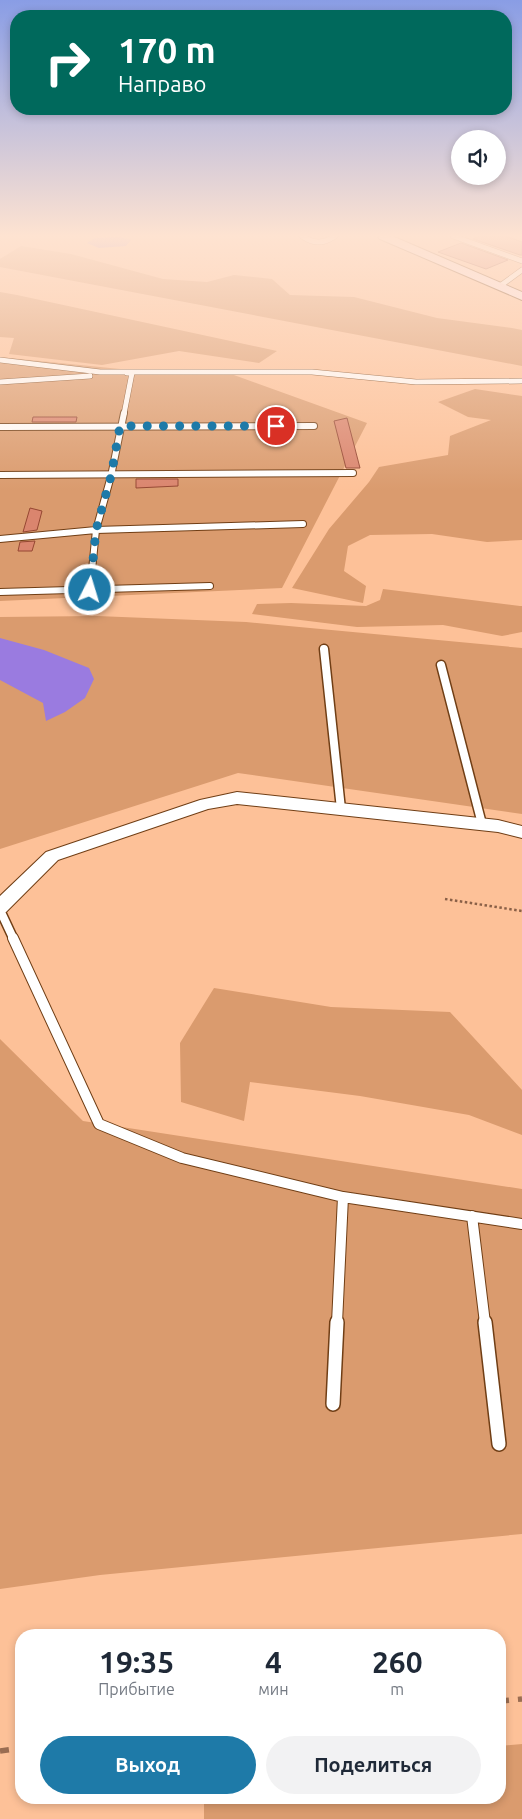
<!DOCTYPE html>
<html lang="ru">
<head>
<meta charset="utf-8">
<style>
	:root { --surface:#fff; --page:#f2f2f3; --text:#1f2937; --muted:#747a83; --accent:#1e7aa8 }
	body { margin:0; font-family:Ubuntu,sans-serif; background:var(--page); color:var(--text); height:100vh; display:flex; flex-direction:column; font-size:19px; white-space:nowrap }
	* { box-sizing:border-box; margin:0 }
	p { font-size:16px; color:var(--muted) }
	.icon { flex:none; width:28px; height:28px; fill:none; stroke:currentColor; stroke-width:2; stroke-linecap:round; stroke-linejoin:round }
	.map { position:relative; flex:1; overflow:hidden }
	.sheet { position:absolute; left:15px; top:1629px; width:491px; height:175px; display:flex; flex-direction:column; background:var(--surface); border-radius:20px; box-shadow:0 2px 8px #0003 }
	.sheet>* { flex:none }
	.hud { position:absolute; left:10px; top:10px; width:502px; height:105px; border-radius:20px; box-shadow:0 2px 8px #0003; background:#00695c; color:#fff; overflow:hidden }
	.controls { position:absolute; left:451px; top:130px; display:grid; gap:10px }
	.controls a { display:grid; place-items:center; width:55px; height:55px; border-radius:50%; background:var(--surface); box-shadow:0 2px 8px #0003; font-size:25px }
	.pin { position:absolute; display:grid; place-items:center; width:42px; height:42px; color:#fff; margin:-21px; border:2px solid #fff; border-radius:50%; box-shadow:0 1px 5px #0007 }
	.me { position:absolute; width:55px; margin:-28px; rotate:5deg; stroke-linejoin:round; filter:drop-shadow(0 0 4px #0008) }
	.turn { display:flex; align-items:center; gap:18px; height:105px; padding:0 25px; font-size:22px }
	.turn .icon { width:65px; height:65px; stroke-width:2.5 }
	.turn b { display:block; font-size:35px; line-height:42px }
	.eta { display:flex; justify-content:space-evenly; align-items:center; height:85px; text-align:center }
	.eta b { font-size:30px; font-weight:600; line-height:35px }
	.primary-button { display:flex; gap:10px; margin-top:auto; padding:10px 25px }
	.primary-button a { flex:1; height:58px; border-radius:30px; background:var(--accent); color:#fff; font-size:20px; font-weight:600; line-height:58px; text-align:center }
	.primary-button a+a { background:var(--page); color:var(--text) }
	.map>svg:first-child { display:block }
	.green { fill:#da9b6e }
	.water { fill:#9a7be0 }
	.building { fill:#da856e; stroke:#954732 }
	.lines { fill:none; stroke-linecap:round; stroke-linejoin:round }
	.lane-far4-casing { stroke:#703e15; stroke-width:6 }
	.lane-far3-casing { stroke:#703e15; stroke-width:8 }
	.lane-far2-casing { stroke:#703e15; stroke-width:11 }
	.lane-far1-casing { stroke:#703e15; stroke-width:12 }
	.lane-casing { stroke:#703e15; stroke-width:16 }
	.street-casing { stroke:#703e15; stroke-width:2 }
	.secondary-casing { stroke:#703e15; stroke-width:2 }
	.path { stroke:#8a6047; stroke-width:2.5; stroke-dasharray:2.5 2.5; stroke-linecap:butt }
	.lane-far4 { stroke:#fff; stroke-width:5 }
	.lane-far3 { stroke:#fff; stroke-width:6 }
	.lane-far2 { stroke:#fff; stroke-width:8 }
	.lane-far1 { stroke:#fff; stroke-width:10 }
	.lane { stroke:#fff; stroke-width:13 }
	.street { fill:#fff; fill-rule:evenodd }
	.secondary { fill:#fde6ee; fill-rule:evenodd }
	.rail { stroke:#9a6d52; stroke-width:5.5; stroke-dasharray:9 9; stroke-linecap:butt }
	.route { stroke:#1e7aa8; stroke-width:9; stroke-dasharray:0 16.2 }
</style>
</head>
<body>
<div class="map">
<svg width="522" height="1819" viewBox="0 0 522 1819">
	<rect width="100%" height="100%" fill="#fdc198"/>
	<path class="green" d="M21,246L71,254L163,279L207,282L234,275L272,279L290,295L354,297L437,318L512,328L522,330V366L0,267V259Z
		M0,292L17,295L277,351L259,363L179,351L102,365L9,354L14,338L0,337Z
		M0,357L130,370H220L367,423L282,588L0,601Z
		M475,389L522,396V540L487,542L432,534L370,535L348,546L344,571L366,586L363,603L292,588L329,529L369,482L379,467L448,455L450,436L491,420L468,417L438,402Z
		M383,589L520,606H522V632L502,636L443,625L357,627L252,614L257,604L291,603L366,606L380,600Z
		M97,616L246,622L522,648V814L238,773L0,849V617Z
		M214,988L331,1007L450,1012L522,1090V1135L469,1115L360,1096L250,1082L244,1121L181,1102L180,1043Z
		M0,1039L83,1121L522,1189V1534L100,1575L0,1589Z
		M522,1744V1819H204V1798H500V1746Z"/>
	<path class="water" d="M119,237L131,240L126,246L99,248L87,243L95,238Z
		M0,638L44,650L89,668L94,679L85,698L65,712L46,721L43,703L0,680Z"/>
	<path class="building" d="M479,236H506L522,242V255H520L473,239Z
		M461,243L508,260L486,269L438,252Z
		M33,417H77L76,422H32Z
		M347,418L360,468H346L334,421Z
		M136,479H178V486L136,488Z
		M30,508L42,511L37,530L23,532Z
		M35,541L32,551H18L20,542Z"/>
	<g class="lines">
		<g class="lane-far4-casing">
			<path id="lane-far4" d="M302,236C313,244 324,244 335,236
				M453,236L522,261
				M500,286L522,270
				M0,360L100,372H312L416,382L522,381
				M0,382L90,376
				M124,414L132,373H127"/>
		</g>
		<g class="lane-far3-casing">
			<path id="lane-far3" d="M0,427L314,426
				M0,475L353,473
				M0,539L96,530L303,524
				M90,590L96,530L111,476L124,413
				M0,592L210,586"/>
		</g>
		<g class="lane-far2-casing">
			<path id="lane-far2" d="M324,649L341,809
				M441,665L482,824
				M0,910L14,940"/>
		</g>
		<g class="lane-far1-casing">
			<path id="lane-far1" d="M13,938L99,1124L182,1158L343,1197L522,1224
				M472,1216L485,1323
				M337,1323L343,1197"/>
		</g>
		<g class="lane-casing">
			<path id="lane" d="M485,1322L499,1444
				M333,1404L337,1322"/>
		</g>
		<g class="street-casing">
			<path id="street" d="M378,236H389L385,238Z
				M237,792L498,820L522,826V838L498,832L237,804L208,809L58,860L6,912L0,914V896L46,852L200,800Z"/>
		</g>
		<g class="secondary-casing">
			<path id="secondary" d="M392,236L522,292V300L380,239L378,237Z"/>
		</g>
		<path class="path" d="M445,899L522,911"/>
		<use href="#lane-far4" class="lane-far4"/>
		<use href="#lane-far3" class="lane-far3"/>
		<use href="#lane-far2" class="lane-far2"/>
		<use href="#lane-far1" class="lane-far1"/>
		<use href="#lane" class="lane"/>
		<use href="#street" class="street"/>
		<use href="#secondary" class="secondary"/>
		<path class="rail" d="M500,1701L522,1699
			M0,1751L21,1748"/>
	</g>
	<linearGradient id="sky" x2="0" y2="1"><stop stop-color="#899de5"/><stop offset="0.48" stop-color="#fee3d1"/><stop offset="1" stop-color="#fee3d1" stop-opacity="0"/></linearGradient>
	<rect width="522" height="491" fill="url(#sky)"/>
	<g class="lines">
		<path class="route" d="M90,590L96,530L111,476L120,426H276"/>
	</g>
</svg>
<div class="controls">
<a><svg class="icon" aria-label="sound" viewBox="0 0 24 24"><path d="M4 9h4l5-4v14l-5-4H4zM17 9q2 3 0 6"/></svg></a>
</div>
<div class="pin" style="left:276px;top:426px;background:#d93025"><svg class="icon" aria-label="arrive" viewBox="0 0 24 24"><path d="M6 21V4h12l-3 4 3 4H6"/></svg></div>
<svg class="me" style="left:90px;top:590px" viewBox="-20 -20 40 40"><circle r="17" fill="#1e7aa8" stroke="#fff" stroke-width="3"/><path d="M0-11L8 9 0 5-8 9z" fill="#fff"/></svg>
<div class="hud">
<div class="turn"><svg class="icon" aria-label="right" viewBox="0 0 24 24"><path d="M7 20v-9h11M14 6l5 5-5 5"/></svg><div><b>170 m</b>Направо</div></div>
</div>
<section class="sheet">
<div class="eta">
<div><b>19:35</b><p>Прибытие</p></div>
<div><b>4</b><p>мин</p></div>
<div><b>260</b><p>m</p></div>
</div>
<div class="primary-button"><a>Выход</a><a>Поделиться</a></div>
</section>
</div>
</body>
</html>
